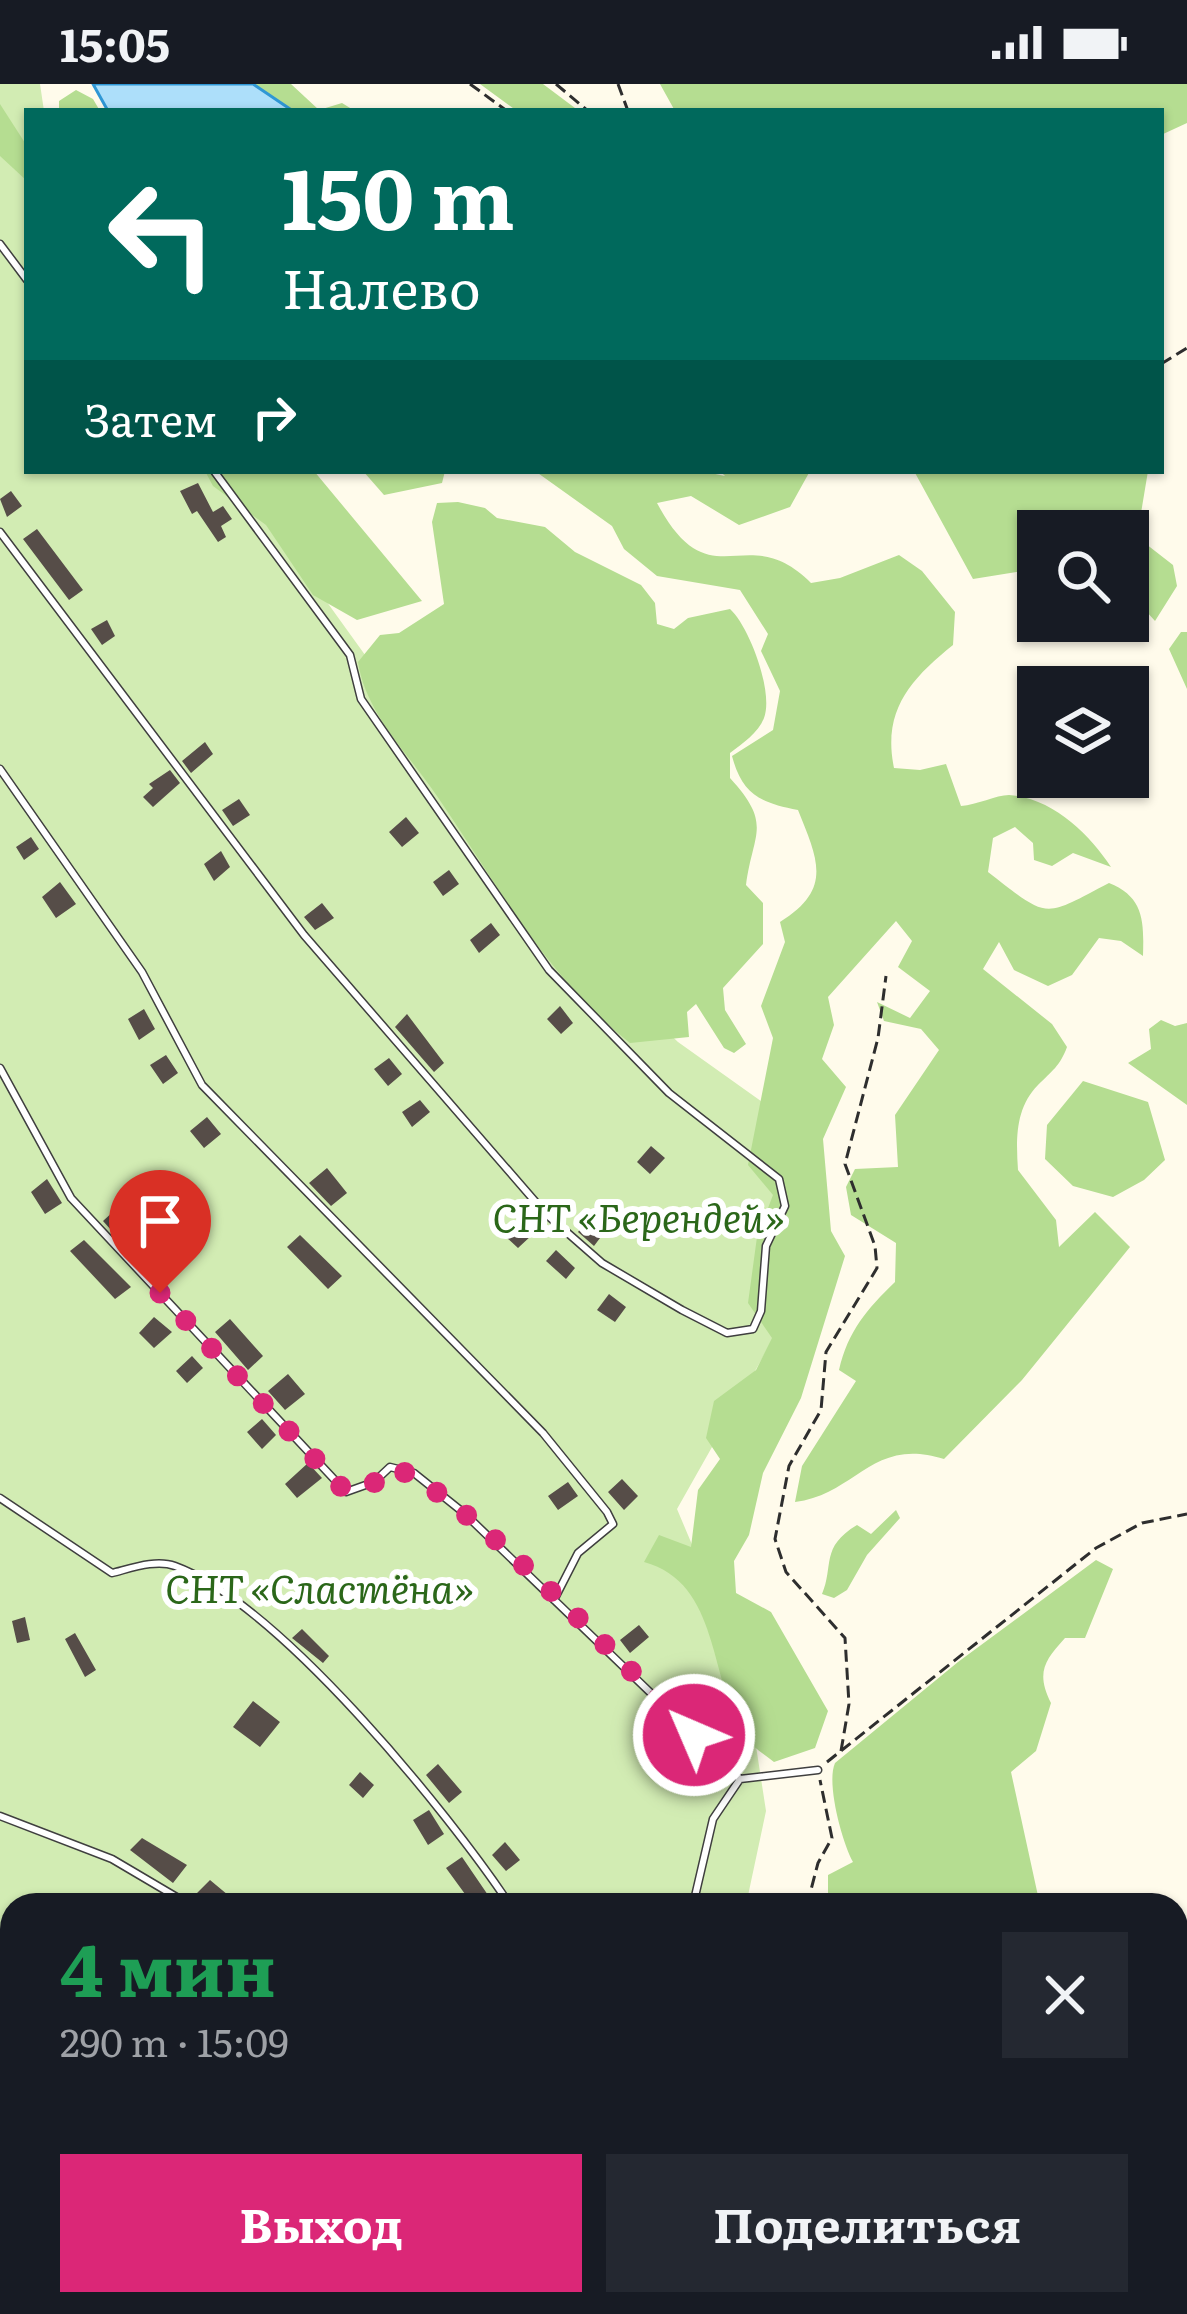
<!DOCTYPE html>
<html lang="ru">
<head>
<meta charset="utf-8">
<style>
	:root { --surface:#171b24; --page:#242831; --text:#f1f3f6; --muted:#9ea1a6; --accent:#db2777 }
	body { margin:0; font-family:Literata,serif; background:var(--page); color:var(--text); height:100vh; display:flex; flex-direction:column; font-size:45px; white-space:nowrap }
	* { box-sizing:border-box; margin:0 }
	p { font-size:39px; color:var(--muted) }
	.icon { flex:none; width:66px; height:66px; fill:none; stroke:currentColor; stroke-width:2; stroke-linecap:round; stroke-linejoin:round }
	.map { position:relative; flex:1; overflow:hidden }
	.panel { position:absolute; left:0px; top:1809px; width:1188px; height:423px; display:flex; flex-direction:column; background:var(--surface); border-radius:36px 36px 0 0; box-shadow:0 3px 9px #0004 }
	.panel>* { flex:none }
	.banner { position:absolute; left:24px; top:24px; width:1140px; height:366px; border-radius:0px; box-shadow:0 3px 9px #0004; background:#00695c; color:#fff; overflow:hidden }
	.fabs { position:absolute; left:1017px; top:426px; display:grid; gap:24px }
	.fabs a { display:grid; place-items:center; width:132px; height:132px; border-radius:0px; background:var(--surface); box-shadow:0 3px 9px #0004; font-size:60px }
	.pin { position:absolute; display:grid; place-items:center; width:102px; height:102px; color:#fff; margin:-123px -51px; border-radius:50% 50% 50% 0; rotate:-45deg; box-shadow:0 0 12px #0007 }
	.pin .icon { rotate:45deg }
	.me { position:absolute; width:132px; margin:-66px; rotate:315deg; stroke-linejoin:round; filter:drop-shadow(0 0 9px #0008) }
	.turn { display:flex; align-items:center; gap:42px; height:252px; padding:0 60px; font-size:54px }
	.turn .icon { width:156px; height:156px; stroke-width:2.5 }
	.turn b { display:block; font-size:84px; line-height:102px }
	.then { display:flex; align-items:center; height:114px; padding:0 60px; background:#0003; gap:24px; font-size:45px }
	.round { display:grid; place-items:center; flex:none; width:126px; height:126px; border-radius:0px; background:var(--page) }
	.summary { display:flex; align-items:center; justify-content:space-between; height:204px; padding:0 60px }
	h1 { font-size:72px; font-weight:700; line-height:90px; color:#1e9e55 }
	.cta { display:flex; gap:24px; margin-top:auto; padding:24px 60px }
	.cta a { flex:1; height:138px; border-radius:0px; background:var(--accent); color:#fff; font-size:48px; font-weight:700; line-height:138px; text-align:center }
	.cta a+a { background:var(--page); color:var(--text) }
	.status { display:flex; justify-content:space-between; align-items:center; height:84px; padding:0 60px; background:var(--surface); direction:ltr }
	.status svg { height:33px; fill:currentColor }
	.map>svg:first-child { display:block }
	.green { fill:#d2ecb3 }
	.forest { fill:#b5dd91 }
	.water { fill:#addffa; stroke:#2f97d5; stroke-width:3 }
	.building { fill:#564d48 }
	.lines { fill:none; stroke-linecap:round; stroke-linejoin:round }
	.service-casing { stroke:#3f3f3f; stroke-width:9 }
	.path { stroke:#2e2e2e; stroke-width:3; stroke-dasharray:12 6; stroke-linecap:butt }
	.service { stroke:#fff; stroke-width:6 }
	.route { stroke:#db2777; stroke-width:21; stroke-dasharray:0 37.8 }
	.labels { text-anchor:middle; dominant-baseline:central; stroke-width:12; stroke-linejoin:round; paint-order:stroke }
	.park-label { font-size:39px; font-style:italic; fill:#2b6719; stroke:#fff }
</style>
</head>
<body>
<div class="status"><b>15:05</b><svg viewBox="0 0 49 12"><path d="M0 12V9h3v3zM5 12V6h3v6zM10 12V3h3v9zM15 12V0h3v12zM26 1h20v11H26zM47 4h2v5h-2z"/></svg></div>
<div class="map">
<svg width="1187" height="2230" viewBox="0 0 1187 2230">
	<rect width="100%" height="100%" fill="#fffbeb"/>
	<path class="green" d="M0,0H40L44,27H27V387H227L242,400L414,639L513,799L678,958L793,1040L790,1225L677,1425L744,1584L766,1727L746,1821H12V2220H747L751,2230H0Z"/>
	<path class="forest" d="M250,0H291L319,26L342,19L355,27H284Z
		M480,0H543L579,27H517Z
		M660,0H1187V39L1161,51V27H675Z
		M76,6L93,15L100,27H59V17Z
		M0,20L27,62V97L0,72Z
		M205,387H314L422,517L357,536L313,511L266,441L213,402Z
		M363,387H445L442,399L384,411Z
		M535,387H701L725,392L720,387H810L790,423L739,441L691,412L657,419C711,520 745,433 811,499L840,494L899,471L922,487L955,528L953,561C911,595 882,626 894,684L920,686L946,680L961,722C977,721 996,711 1009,711C1053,714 1089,750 1111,783L1073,769L1052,782L1034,776L1033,759L1015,743L993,754L988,788C1050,836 1042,834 1109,799C1144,813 1144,837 1143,872L1121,857L1099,854L1072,891L1048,902L1014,886L999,858L983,885L1052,940L1067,963C1060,982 1052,987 1038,1001C1015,1024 1016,1056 1018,1086L1056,1136L1059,1163L1095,1128L1130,1163L1022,1296L944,1375C872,1352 857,1410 795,1418L802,1382L856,1297L839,1286C848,1247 867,1225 895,1198L896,1159L851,1131L846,1103L855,1085L898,1083L895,1031L939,966L921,945L884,937L877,918L910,934L930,907L898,883L912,857L896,837L828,913L834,941L822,975L846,1003L823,1055L831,1147L845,1172L801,1314L763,1389L749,1451L734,1477L736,1509L771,1528L828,1627L815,1664L774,1678C764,1670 752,1663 745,1653C708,1595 721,1499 644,1478L659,1451L691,1463L698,1406L720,1375L706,1354L714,1317L756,1286L772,1254L748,1219L757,1153L773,1111L748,1081L773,954L761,922L785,858L780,838C833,805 818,776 798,726C760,719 742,710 732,672L773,646L780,607L761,567L768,550L740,506L657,492L624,465L612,442Z
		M914,387H1148L1137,453L1173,481L1177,502L1155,537L1128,507V447H1038V519L1023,487L973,495Z
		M458,418L485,424L497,434L545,443L575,468L641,501L655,519L657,540L674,545L688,534L730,525C749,542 774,608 764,634C758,649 743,659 730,669V694C773,741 753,748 746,801L763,819V860L723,904L725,926L746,960L734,969L724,964L696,920L687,928L689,953L630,959C546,893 496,798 437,712C408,669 366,630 358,578L380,551L399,549L444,520L432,438L437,419Z
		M1181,548H1187V605L1169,565Z
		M1161,936L1175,942L1187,939V1021L1128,979L1151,965L1149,945Z
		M1083,997L1148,1018L1165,1076L1144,1096L1113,1113L1073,1102L1045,1075L1047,1041Z
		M896,1426L900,1434L867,1471L847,1506L834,1514L822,1510C834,1482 820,1463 857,1441L871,1450Z
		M1096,1476L1113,1485L1085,1554H1065C1044,1577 1036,1589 1051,1619L1036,1667L1011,1688L1040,1821H828V1791L853,1778C842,1758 826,1699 835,1679L958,1578Z
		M845,2220H1148L1146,2230H840Z"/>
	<path class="water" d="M93,0H253L293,27H108Z"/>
	<path class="building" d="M198,399L213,428L223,422L232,435L221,442L226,453L218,458L197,427L192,430L180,407Z
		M11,407L22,422L7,433L0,415Z
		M37,445L83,506L69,516L23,455Z
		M107,536L115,552L102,561L91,545Z
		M205,658L213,670L191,689L182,677Z
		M170,686L180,699L153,723L143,713L153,704L149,700Z
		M239,715L250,731L233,742L222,726Z
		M406,733L419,749L402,763L389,748Z
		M31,753L39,765L24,776L16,763Z
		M221,767L230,783L214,797L204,780Z
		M449,786L459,800L443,812L433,798Z
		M60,798L76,820L56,834L42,813Z
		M322,819L334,834L315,846L304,833Z
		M491,839L500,851L479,869L470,856Z
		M560,922L573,939L561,950L547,935Z
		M144,925L155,945L139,956L128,935Z
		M407,930L444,979L434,988L395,943Z
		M166,971L178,989L163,1000L150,981Z
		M389,974L402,990L388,1002L374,985Z
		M420,1016L430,1028L412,1043L402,1028Z
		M207,1033L221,1050L204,1064L190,1047Z
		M651,1062L665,1074L650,1090L637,1078Z
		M327,1084L347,1109L331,1122L309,1099Z
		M47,1095L62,1119L45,1130L31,1108Z
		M115,1126L133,1146L121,1157L103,1137Z
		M587,1136L603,1150L594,1162L578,1148Z
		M520,1139L532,1151L518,1164L506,1153Z
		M145,1151L159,1168L145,1179L132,1162Z
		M300,1151L342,1192L328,1205L287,1163Z
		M84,1156L131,1203L115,1215L70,1167Z
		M556,1166L575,1184L566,1195L546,1177Z
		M609,1210L626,1223L615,1238L597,1226Z
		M154,1233L172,1248L154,1264L139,1249Z
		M230,1235L263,1272L248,1286L215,1248Z
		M192,1272L203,1284L187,1299L176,1287Z
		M288,1290L305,1310L285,1326L268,1307Z
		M262,1335L276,1351L262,1365L247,1348Z
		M308,1379L322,1394L297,1414L285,1400Z
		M622,1395L638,1412L624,1426L608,1408Z
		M568,1398L578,1412L558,1426L548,1412Z
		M25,1533L30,1556L17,1559L12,1537Z
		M639,1541L649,1553L630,1569L620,1556Z
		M302,1545L329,1572L323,1579L292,1554Z
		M75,1549L96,1586L85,1593L65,1555Z
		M253,1617L280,1638L260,1663L233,1643Z
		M438,1680L462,1708L449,1719L426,1691Z
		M360,1688L374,1701L363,1714L349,1701Z
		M429,1726L444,1750L428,1761L413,1736Z
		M142,1754L187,1781L173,1799L130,1766Z
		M505,1758L520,1776L506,1787L492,1771Z
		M462,1773L490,1814L479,1821H473L446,1784Z
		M210,1796L240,1821H207L195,1811Z"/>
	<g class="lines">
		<g class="service-casing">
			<path id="service" d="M0,160L27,196
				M0,448L304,851L546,1130L602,1179L682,1226L727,1249L753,1245L761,1227L766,1162L785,1122L779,1095L669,1009L549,886L361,615L350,571L214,387
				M0,685L142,888L202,1001L543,1349L607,1428L613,1440L578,1469L554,1516
				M0,984L71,1114L346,1408L374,1398L390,1383L414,1389L464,1429L740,1695L818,1686
				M0,1414L112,1489C132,1484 156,1475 175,1482C279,1520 448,1728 510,1821
				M0,1732L112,1775L190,1821
				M693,1821L713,1735L740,1695
				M0,1899L12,1905
				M0,2158L12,2166
				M94,2220L102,2230
				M381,2220L388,2230
				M584,2230L592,2220"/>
		</g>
		<path class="path" d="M470,0L507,27
			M556,0L588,27
			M618,0L628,27
			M1161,280L1187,264
			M841,1667L849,1620L845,1554L786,1488L775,1455L789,1382L821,1326L826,1268L877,1184L875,1162L845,1080L878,954L886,892
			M827,1678L1096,1464L1142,1439L1187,1430
			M807,1821L818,1779L832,1754L820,1696
			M858,2220L861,2230"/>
		<use href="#service" class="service"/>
	</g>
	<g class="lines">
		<path class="route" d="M160,1209L346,1408L374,1399L390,1383C456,1399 636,1594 694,1651"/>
	</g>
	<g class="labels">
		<g class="park-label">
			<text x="638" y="1131">СНТ «Берендей»</text>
			<text x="319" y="1502">СНТ «Сластёна»</text>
		</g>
	</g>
</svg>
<div class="fabs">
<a><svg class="icon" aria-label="search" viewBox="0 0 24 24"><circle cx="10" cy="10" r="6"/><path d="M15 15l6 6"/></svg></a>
<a><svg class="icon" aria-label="layers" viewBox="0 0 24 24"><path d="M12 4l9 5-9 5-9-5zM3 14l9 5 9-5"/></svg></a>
</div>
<div class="pin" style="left:160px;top:1209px;background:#d93025"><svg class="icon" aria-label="arrive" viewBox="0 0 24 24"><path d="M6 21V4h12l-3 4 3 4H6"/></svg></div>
<svg class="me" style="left:694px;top:1651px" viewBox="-20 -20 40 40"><circle r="17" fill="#db2777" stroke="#fff" stroke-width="3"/><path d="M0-11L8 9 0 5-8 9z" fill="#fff"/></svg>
<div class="banner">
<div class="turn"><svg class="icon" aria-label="left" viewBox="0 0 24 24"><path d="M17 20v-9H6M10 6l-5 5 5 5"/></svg><div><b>150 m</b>Налево</div></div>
<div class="then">Затем<svg class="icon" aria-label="right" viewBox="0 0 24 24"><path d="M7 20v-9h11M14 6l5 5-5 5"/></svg></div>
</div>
<section class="panel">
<div class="summary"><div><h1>4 мин</h1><p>290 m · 15:09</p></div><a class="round"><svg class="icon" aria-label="close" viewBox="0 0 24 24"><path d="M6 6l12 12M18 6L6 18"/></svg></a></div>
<div class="cta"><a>Выход</a><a>Поделиться</a></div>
</section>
</div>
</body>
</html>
